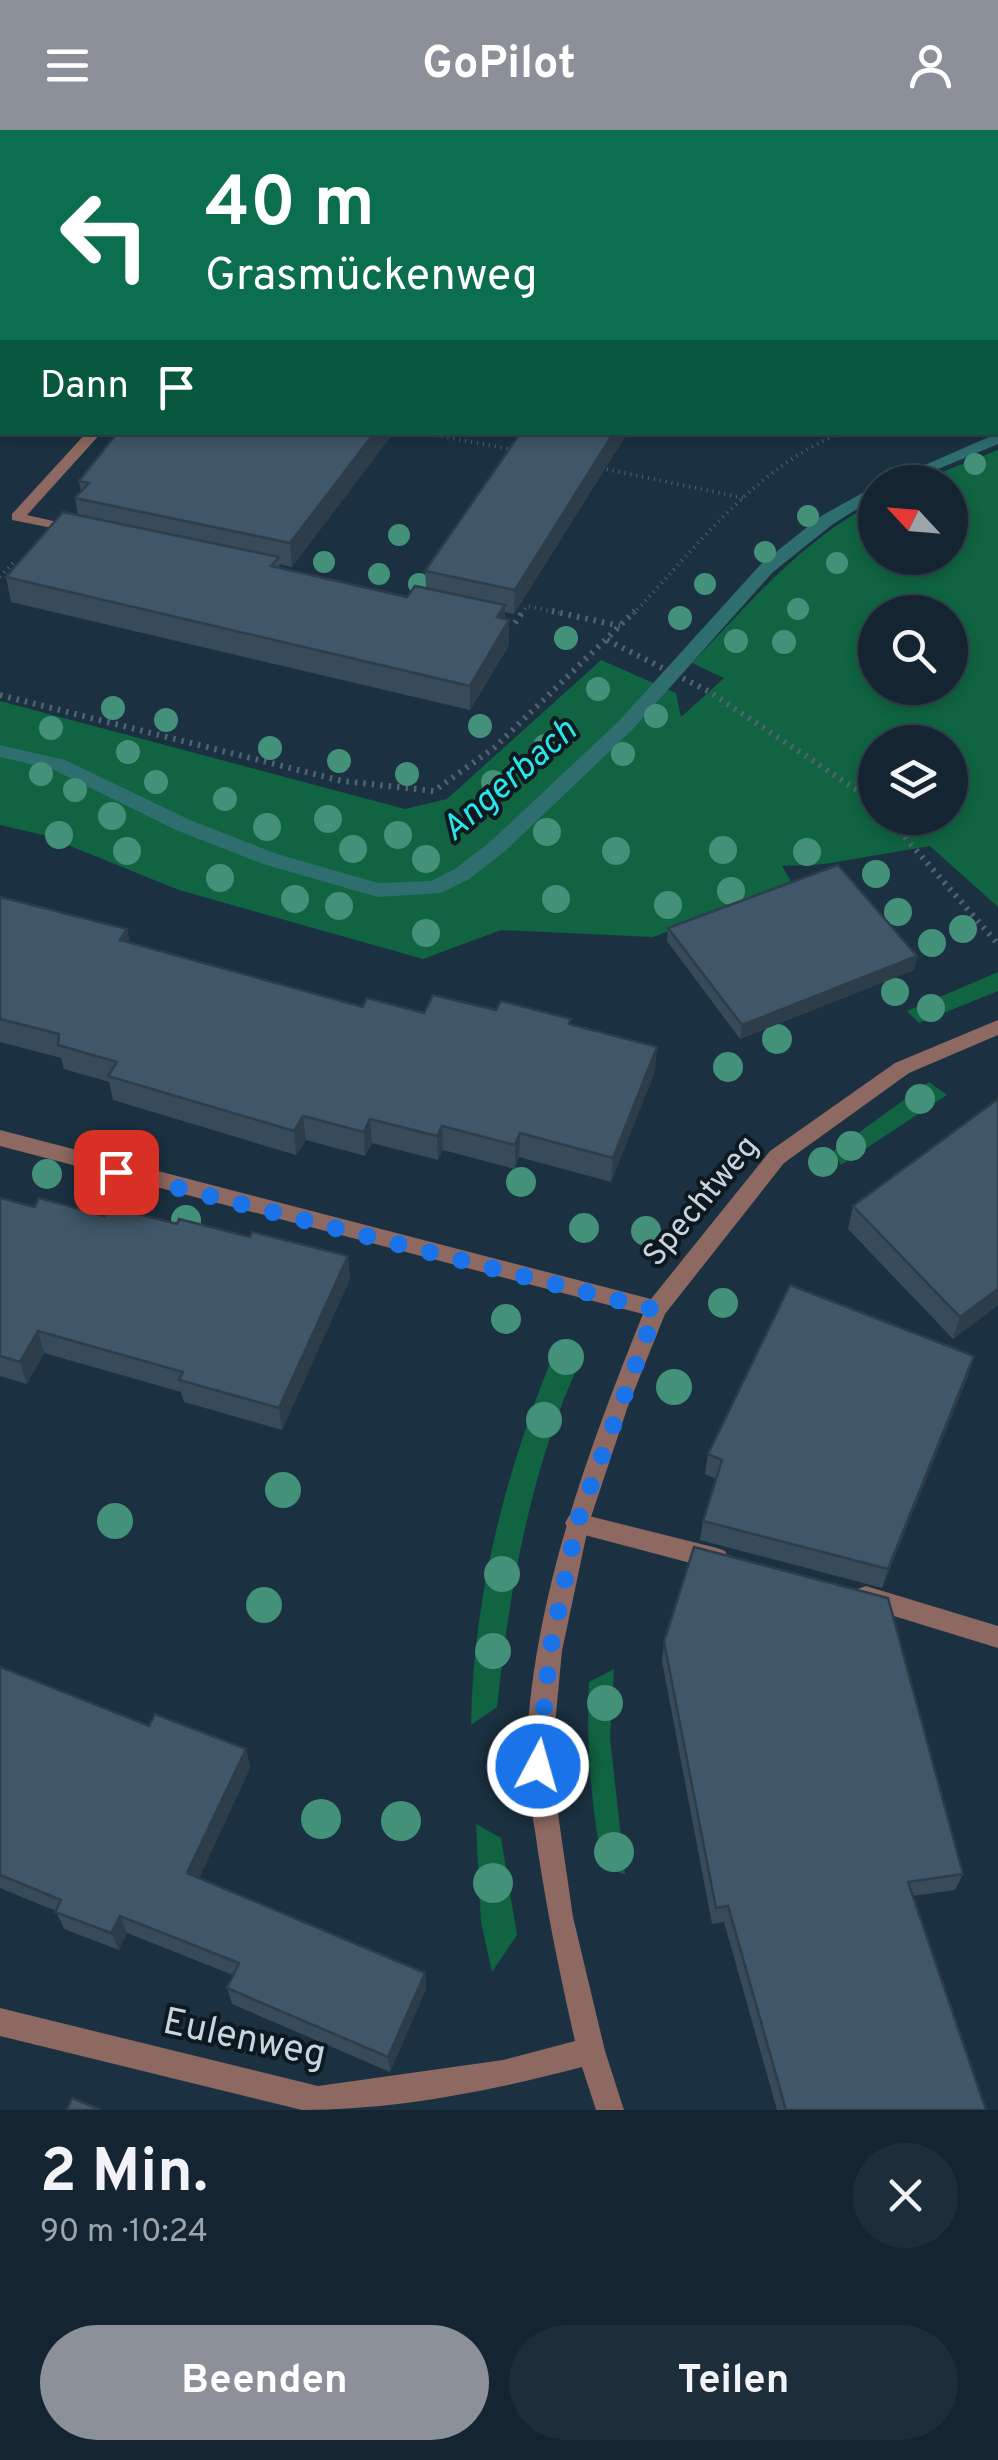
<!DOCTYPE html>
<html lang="de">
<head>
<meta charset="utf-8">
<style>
	:root { --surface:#142531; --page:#1d2d39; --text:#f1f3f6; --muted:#9da5ab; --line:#33424d; --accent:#8c9099 }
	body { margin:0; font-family:Overpass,sans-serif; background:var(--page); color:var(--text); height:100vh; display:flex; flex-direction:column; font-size:38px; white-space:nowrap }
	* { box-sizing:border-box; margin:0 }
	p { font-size:32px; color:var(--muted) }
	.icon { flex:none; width:55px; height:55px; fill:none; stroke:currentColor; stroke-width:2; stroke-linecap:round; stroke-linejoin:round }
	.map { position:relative; height:1980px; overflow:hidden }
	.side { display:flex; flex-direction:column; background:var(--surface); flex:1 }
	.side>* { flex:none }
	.hud { position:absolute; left:0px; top:0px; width:1000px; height:305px; box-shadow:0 5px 15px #0003,0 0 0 2px var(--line); background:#0b6e4f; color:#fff; overflow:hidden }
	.needle { width:65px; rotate:296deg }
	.controls { position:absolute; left:858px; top:335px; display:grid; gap:20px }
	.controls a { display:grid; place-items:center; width:110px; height:110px; border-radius:50%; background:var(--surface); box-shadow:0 5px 15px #0003,0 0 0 2px var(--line); font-size:50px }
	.pin { position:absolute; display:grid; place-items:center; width:85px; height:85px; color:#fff; margin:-42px; border-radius:20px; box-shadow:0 5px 15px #0006 }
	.me { position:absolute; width:110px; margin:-55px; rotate:6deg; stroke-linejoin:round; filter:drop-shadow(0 0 8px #0008) }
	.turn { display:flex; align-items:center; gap:35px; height:210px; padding:0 40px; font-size:45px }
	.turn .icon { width:130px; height:130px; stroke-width:2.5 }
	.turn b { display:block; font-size:70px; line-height:85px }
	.then { display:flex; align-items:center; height:95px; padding:0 40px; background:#0003; gap:20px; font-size:38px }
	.round { display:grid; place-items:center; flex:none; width:105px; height:105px; border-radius:52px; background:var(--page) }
	.summary { display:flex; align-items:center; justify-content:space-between; height:170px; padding:0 40px }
	h1 { font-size:60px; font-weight:700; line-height:75px }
	.cta { display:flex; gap:20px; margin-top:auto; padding:20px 40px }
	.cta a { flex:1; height:115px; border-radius:60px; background:var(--accent); color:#fff; font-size:40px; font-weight:700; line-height:115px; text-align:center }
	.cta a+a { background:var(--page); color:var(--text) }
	header { display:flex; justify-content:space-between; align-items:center; height:130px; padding:0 40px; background:var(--accent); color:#fff; font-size:45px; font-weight:700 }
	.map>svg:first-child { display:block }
	.green { fill:#106442; fill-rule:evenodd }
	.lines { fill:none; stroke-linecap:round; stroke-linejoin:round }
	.stream { fill:#2f6e6f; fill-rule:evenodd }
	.path-far1 { stroke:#506372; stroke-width:4; stroke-dasharray:1 5; stroke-linecap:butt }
	.path { stroke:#506372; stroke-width:6; stroke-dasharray:2.5 6; stroke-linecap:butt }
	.service { fill:#8d6961; fill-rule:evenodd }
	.minor { fill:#8d6961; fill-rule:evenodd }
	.tree { fill:#449179 }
	.wall { fill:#374b5a }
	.shaded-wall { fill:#2d3d4a }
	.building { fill:#405769; stroke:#2d3d4a; stroke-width:2.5 }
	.route { stroke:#1a73e8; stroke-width:18; stroke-dasharray:0 32.4 }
	.labels { text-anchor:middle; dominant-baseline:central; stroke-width:8; stroke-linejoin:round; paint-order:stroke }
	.street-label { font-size:32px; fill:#c8d5e0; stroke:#0e181f }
	.water-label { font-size:35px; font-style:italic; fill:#29e6ea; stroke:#0e181f }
	.near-street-label { font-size:38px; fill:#c8d5e0; stroke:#0e181f }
</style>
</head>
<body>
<header><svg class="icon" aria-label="menu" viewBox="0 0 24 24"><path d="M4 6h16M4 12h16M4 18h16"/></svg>GoPilot<svg class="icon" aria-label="person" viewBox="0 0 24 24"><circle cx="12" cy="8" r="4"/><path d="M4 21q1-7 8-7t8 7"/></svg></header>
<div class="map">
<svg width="998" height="1980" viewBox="0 0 998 1980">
	<rect width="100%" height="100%" fill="#1b3141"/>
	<path class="green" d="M998,320V777L930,716L825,734L782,736L793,755L653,807L501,800L423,829L179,760L43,705L0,695V571L405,679L447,669L601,530L676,563L681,587L724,548L692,533C749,474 801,410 875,373V428H950V352H917ZM875,482H950V558H875ZM875,612H950V688H875Z
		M998,842V861L919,893L907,881Z
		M929,952L947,965L841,1035L833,1021Z
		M558,1214L581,1229C530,1340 510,1456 497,1577L471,1595C473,1464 507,1335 558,1214Z
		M614,1539L610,1608L625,1744L603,1737C591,1677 586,1613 589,1552Z
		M476,1694L501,1708L517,1805L492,1842L481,1792Z"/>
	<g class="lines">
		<path class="stream" d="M998,303V314L907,352H886Z
			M875,356V368L833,394L773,442L632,600L504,722L469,749L441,763L378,767L263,734L176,700L52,639L0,627V615L65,630L190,690L277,724L378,753L431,751L455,739L490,712L618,592L761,434L821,386Z"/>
		<path class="path-far1" d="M418,302L515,320
			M601,338L743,368
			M0,447L14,432
			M521,484L527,476L564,484
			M633,484C697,417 755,337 843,302"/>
		<path class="path" d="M552,481L620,496
			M515,493L523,481
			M607,510L708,561L875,672
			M0,565L342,651L434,661L495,617L635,481
			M888,688L998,814"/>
		<path class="service" d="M577,1383L717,1418L725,1421L729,1429L725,1437L717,1440L577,1403L569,1400L565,1393L569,1386Z
			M866,1456L998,1496V1518L858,1475L854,1467L858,1459Z"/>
		<path class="minor" d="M0,275H2V283H0Z
			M87,302H102L27,385L83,398V404L12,390V384Z
			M998,890V905L909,943L784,1033L665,1184L628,1276L589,1393L562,1521L551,1636L573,1787L605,1921L624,1980H596L582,1937C491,1961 396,1980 302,1980L0,1906V1878L318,1956L503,1930L575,1911C559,1841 545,1772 535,1701C532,1679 525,1655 526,1633C530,1477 585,1328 643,1184L0,1016V1000L651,1169L770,1021L895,933Z"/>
	</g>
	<g class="tree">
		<circle cx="975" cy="334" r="11"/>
		<circle cx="808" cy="386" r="11"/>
		<circle cx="399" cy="405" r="11"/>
		<circle cx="765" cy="422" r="11"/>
		<circle cx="324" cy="432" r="11"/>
		<circle cx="837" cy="433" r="11"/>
		<circle cx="379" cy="444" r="11"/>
		<circle cx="419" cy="454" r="11"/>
		<circle cx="705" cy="454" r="11"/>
		<circle cx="798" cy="479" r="11"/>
		<circle cx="680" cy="488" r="12"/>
		<circle cx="566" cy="508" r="12"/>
		<circle cx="736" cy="511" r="12"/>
		<circle cx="784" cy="512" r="12"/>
		<circle cx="598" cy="559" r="12"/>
		<circle cx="113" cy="578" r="12"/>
		<circle cx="656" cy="586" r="12"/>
		<circle cx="166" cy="590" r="12"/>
		<circle cx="480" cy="596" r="12"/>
		<circle cx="51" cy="598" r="12"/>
		<circle cx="545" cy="616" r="12"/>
		<circle cx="270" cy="618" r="12"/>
		<circle cx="128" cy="622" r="12"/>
		<circle cx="623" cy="624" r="12"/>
		<circle cx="339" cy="631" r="12"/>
		<circle cx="41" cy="644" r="12"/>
		<circle cx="407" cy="644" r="12"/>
		<circle cx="156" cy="652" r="12"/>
		<circle cx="493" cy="652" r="12"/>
		<circle cx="75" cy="660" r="12"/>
		<circle cx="225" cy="669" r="12"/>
		<circle cx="112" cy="686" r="14"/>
		<circle cx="328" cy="689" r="14"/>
		<circle cx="267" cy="697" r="14"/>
		<circle cx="547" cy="702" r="14"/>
		<circle cx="59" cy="705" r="14"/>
		<circle cx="398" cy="705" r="14"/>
		<circle cx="353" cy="719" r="14"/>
		<circle cx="723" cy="720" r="14"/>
		<circle cx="127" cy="721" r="14"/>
		<circle cx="616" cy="721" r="14"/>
		<circle cx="807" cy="722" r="14"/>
		<circle cx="426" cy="729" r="14"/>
		<circle cx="876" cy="744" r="14"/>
		<circle cx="220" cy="748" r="14"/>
		<circle cx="731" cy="761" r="14"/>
		<circle cx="295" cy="769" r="14"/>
		<circle cx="556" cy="769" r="14"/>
		<circle cx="668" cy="775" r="14"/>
		<circle cx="339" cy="776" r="14"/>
		<circle cx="898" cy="782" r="14"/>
		<circle cx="963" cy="799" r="14"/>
		<circle cx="426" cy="803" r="14"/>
		<circle cx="932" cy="813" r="14"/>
		<circle cx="895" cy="862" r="14"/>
		<circle cx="931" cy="878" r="14"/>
		<circle cx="777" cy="909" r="15"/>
		<circle cx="728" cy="937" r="15"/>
		<circle cx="920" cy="969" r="15"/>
		<circle cx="851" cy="1016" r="15"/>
		<circle cx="823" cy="1032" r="15"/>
		<circle cx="47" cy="1044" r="15"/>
		<circle cx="521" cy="1052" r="15"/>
		<circle cx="126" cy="1073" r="15"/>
		<circle cx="186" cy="1090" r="15"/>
		<circle cx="584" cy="1098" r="15"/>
		<circle cx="646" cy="1101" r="15"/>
		<circle cx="723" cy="1173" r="15"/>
		<circle cx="506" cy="1189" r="15"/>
		<circle cx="566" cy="1227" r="18"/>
		<circle cx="674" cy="1257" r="18"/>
		<circle cx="544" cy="1290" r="18"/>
		<circle cx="283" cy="1360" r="18"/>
		<circle cx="115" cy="1391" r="18"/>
		<circle cx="502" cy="1444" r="18"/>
		<circle cx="264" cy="1475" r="18"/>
		<circle cx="493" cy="1521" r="18"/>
		<circle cx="605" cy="1573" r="18"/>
		<circle cx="321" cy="1689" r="20"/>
		<circle cx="401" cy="1691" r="20"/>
		<circle cx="614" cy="1722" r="20"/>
		<circle cx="493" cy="1753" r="20"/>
	</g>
	<path class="wall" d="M394,302L292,437L279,434L280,438L407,467L426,458L425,441L521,302H628L514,484L505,482V489L509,490V515L470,580L11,472L6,447L78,385L75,368L81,362L79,351Z
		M710,302H732L731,306Z
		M0,767L127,799L130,813L363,877L424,883L496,880L571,895L655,941L611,1052L519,1027L515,1039L443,1020L438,1030L372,1013L365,1026L306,1010L296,1025L113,970L109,952L64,939L61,928L0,912Z
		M668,798L917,826L914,840L740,909L667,811Z
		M998,969V1175L953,1209L848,1099L853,1076Z
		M0,1068L35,1077L177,1094L348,1126L350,1149L282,1300L184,1272L181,1262L44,1223L27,1254L0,1246Z
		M968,1246L882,1458L700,1410L703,1391L716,1349L705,1344L708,1324Z
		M664,1512L963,1744L955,1760L913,1766L986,1980H777L724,1792L712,1794L662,1531Z
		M0,1537L149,1596L246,1619L250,1638L199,1748L425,1843L426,1859L390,1942L232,1874L227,1858L233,1845L127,1803L119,1820L64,1799L56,1781L0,1758Z"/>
	<path class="shaded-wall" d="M2,203V239L0,241V206Z
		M375,302H394L292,437L290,413Z
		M614,302H628L514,484L515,460Z
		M505,475V497L509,490V515L470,580V556L497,487Z
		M127,799L132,824L120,810Z
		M917,826L914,840L740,909L742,895Z
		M657,917L655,941L611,1052L613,1028Z
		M303,986L306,1010L296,1025L294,1001Z
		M370,989L372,1013L365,1026L364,1002Z
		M442,996L443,1020L438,1030L437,1006Z
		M520,1003L519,1027L515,1039V1015Z
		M348,1126L350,1149L282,1300L279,1278Z
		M998,1159V1175L953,1209L960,1187Z
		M38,1201L44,1223L27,1254L20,1232Z
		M974,1226L968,1246L882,1458L888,1439Z
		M246,1619L250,1638L193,1761L187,1743Z
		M120,1786L127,1803L119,1820L111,1803Z
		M425,1843L426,1859L390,1942L388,1927Z"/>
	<path class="building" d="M0,0H212L209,2H2V203L0,206Z
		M370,0H539V2H369Z
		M118,302H375L290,413L75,368L89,353L79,351Z
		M521,302H614L515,460L425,441Z
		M63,382L279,427L271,436L407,467L415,456L505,475L497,487L509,490L470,556L6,447Z
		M838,735L917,826L742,895L668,798Z
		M0,767L127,799L120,810L363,877L367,868L424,883L433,865L496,880L501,871L571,889L569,894L657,917L613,1028L520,1003L515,1015L442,996L437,1006L370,989L364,1002L303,986L294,1001L108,946L117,932L58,915L59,904L0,889Z
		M998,969V1159L960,1187L853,1076Z
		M0,1068L35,1077L39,1068L104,1086L107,1076L177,1094L179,1089L250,1107L252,1102L348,1126L279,1278L179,1250L183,1242L38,1201L20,1232L0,1226Z
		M790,1155L974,1226L888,1439L703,1391L722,1330L708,1324Z
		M694,1417L888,1468L963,1744L908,1752L986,1980H786L728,1776L716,1778L664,1512Z
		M0,1537L149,1596L155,1584L246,1619L187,1743L425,1843L388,1927L227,1858L239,1833L120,1786L111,1803L55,1782L61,1770L0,1745Z
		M72,1968L101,1980H67Z"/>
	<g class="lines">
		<path class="route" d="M116,1042L656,1180L577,1393L550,1520L538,1636"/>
	</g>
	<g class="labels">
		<g class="street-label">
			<text transform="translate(702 1072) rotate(-50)">Spechtweg</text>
		</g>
		<g class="water-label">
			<text transform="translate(510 651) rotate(-41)">Angerbach</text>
		</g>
		<g class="near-street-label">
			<text transform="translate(244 1910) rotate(12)">Eulenweg</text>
		</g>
	</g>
</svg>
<div class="controls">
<a><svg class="needle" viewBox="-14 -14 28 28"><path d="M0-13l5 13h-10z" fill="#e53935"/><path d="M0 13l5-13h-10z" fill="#9da5ab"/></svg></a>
<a><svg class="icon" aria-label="search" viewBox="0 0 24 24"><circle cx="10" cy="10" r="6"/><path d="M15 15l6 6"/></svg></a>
<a><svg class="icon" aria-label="layers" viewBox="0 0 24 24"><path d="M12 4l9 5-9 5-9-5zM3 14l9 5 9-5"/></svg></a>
</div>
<div class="pin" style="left:116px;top:1042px;background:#d93025"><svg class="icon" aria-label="arrive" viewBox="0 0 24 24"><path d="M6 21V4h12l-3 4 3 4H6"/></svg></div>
<svg class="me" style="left:538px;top:1636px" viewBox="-20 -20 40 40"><circle r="17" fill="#1a73e8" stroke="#fff" stroke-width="3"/><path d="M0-11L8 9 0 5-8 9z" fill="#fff"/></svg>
<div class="hud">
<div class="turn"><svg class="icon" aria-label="left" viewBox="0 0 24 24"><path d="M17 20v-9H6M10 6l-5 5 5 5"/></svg><div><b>40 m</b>Grasmückenweg</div></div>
<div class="then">Dann<svg class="icon" aria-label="arrive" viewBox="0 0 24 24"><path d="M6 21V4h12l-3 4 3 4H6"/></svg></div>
</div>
</div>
<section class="side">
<div class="summary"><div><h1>2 Min.</h1><p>90 m · 10:24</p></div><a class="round"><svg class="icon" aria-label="close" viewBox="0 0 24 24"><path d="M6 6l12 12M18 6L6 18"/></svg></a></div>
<div class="cta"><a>Beenden</a><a>Teilen</a></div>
</section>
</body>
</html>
